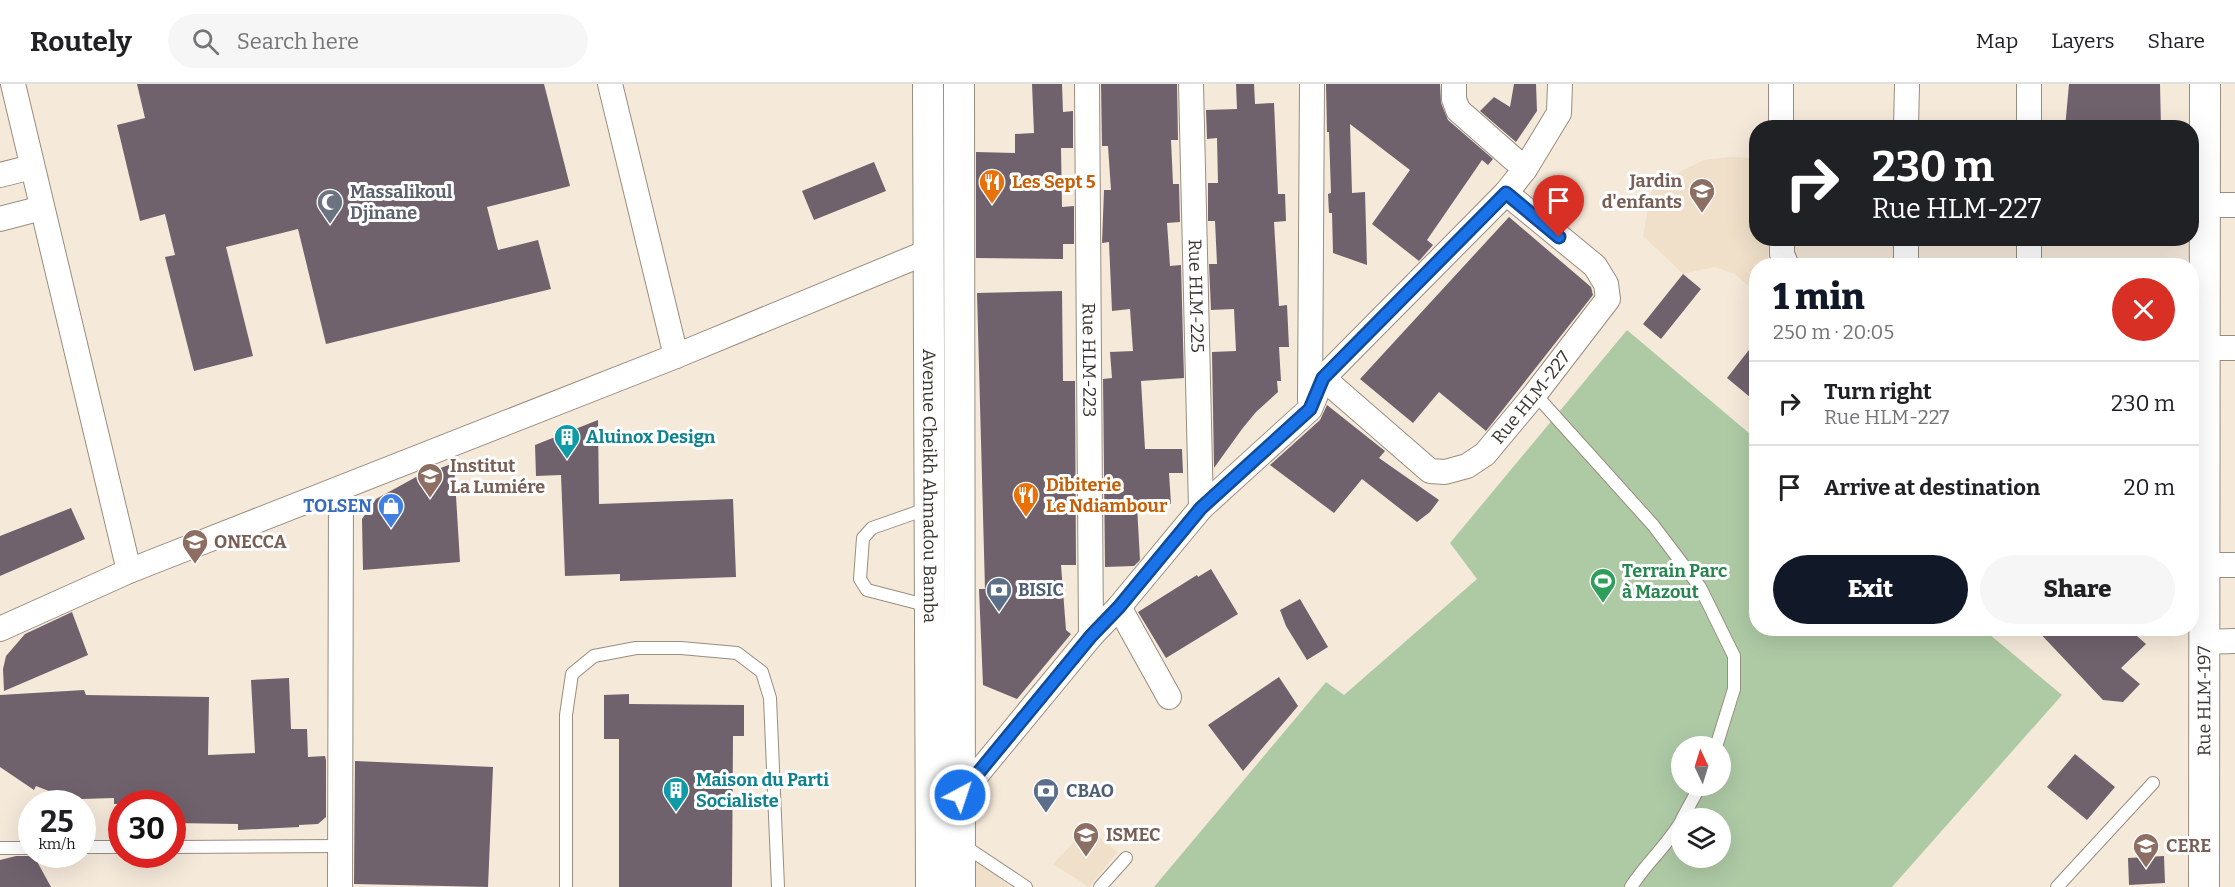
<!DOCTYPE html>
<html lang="en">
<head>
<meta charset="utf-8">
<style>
	:root { --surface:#fff; --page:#f6f6f6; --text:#202124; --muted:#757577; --line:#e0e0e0; --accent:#111827 }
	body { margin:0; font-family:Bitter,serif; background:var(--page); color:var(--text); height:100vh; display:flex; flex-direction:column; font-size:22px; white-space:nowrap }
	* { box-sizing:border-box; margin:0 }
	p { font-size:20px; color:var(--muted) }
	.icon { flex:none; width:33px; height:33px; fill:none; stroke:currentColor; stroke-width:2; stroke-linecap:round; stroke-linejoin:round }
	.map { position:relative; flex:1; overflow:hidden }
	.drawer { position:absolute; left:1749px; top:174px; width:450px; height:378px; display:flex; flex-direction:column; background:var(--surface); border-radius:24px; box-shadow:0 6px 24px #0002 }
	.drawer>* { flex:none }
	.guide { position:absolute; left:1749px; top:36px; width:450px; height:126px; border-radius:24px; box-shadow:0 6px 24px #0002; background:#202124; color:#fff; overflow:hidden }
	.needle { width:39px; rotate:356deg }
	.fabs { position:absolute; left:1671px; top:652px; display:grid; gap:12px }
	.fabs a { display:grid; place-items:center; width:60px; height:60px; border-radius:50%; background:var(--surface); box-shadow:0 6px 24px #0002; font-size:30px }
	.speed { position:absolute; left:18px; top:706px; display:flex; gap:12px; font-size:30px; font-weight:700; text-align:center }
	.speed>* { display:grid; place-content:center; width:78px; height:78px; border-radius:50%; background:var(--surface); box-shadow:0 6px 24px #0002; line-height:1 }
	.speed small { font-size:15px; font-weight:400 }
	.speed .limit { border:9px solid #d22; background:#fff; color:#111 }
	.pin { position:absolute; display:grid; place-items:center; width:51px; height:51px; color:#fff; margin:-62px -26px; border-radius:50% 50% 50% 0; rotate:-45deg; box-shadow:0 0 6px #0007 }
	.pin .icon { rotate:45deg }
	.me { position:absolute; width:66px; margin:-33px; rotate:40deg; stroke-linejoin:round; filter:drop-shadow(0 0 4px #0008) }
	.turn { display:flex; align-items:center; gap:21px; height:126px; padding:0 24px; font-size:27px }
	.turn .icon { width:78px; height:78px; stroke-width:2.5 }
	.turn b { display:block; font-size:42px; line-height:51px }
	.round { display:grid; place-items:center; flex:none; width:63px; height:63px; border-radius:32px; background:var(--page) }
	.head { display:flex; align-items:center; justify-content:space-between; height:102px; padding:0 24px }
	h1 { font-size:36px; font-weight:800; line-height:45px; color:var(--accent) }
	.cta { display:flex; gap:12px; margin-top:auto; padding:12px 24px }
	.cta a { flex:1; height:69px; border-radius:36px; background:var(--accent); color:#fff; font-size:24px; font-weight:800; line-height:69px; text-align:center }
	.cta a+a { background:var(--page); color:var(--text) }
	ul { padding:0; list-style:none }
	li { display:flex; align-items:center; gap:18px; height:84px; padding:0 24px; border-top:2px solid var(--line) }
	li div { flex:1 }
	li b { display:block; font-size:22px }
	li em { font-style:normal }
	header { display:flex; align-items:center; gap:36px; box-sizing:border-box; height:84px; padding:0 30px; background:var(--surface); border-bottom:2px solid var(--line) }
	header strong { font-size:28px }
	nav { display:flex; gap:33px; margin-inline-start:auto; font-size:21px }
	.search { width:420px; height:54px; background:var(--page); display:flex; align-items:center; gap:15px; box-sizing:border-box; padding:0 21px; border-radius:33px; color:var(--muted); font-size:22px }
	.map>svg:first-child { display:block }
	.built { fill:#f0e0ca }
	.green { fill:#aecaa5; fill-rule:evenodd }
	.building { fill:#70626d }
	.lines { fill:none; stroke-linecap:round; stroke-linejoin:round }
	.service-casing { stroke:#988d7f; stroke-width:14 }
	.minor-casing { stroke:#988d7f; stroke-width:26 }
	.tertiary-casing { stroke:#988d7f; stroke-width:32 }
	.service { stroke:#fff; stroke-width:12 }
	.minor { stroke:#fff; stroke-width:24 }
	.tertiary { stroke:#fff; stroke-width:30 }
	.route-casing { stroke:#114b97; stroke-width:15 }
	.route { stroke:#1a73e8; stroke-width:10 }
	.labels { text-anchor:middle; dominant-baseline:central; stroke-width:6; stroke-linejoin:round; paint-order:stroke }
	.education-label { font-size:18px; font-weight:bold; fill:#785e54; stroke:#fff; text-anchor:start }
	.food-label { font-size:18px; font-weight:bold; fill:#c56008; stroke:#fff; text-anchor:start }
	.worship-label { font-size:18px; font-weight:bold; fill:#5b616d; stroke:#fff; text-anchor:start }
	.street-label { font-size:18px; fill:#3b3630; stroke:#fff }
	.culture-label { font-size:18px; font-weight:bold; fill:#0d838f; stroke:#fff; text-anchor:start }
	.shop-label { font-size:18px; font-weight:bold; fill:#366cbe; stroke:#fff; text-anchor:end }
	.leisure-label { font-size:18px; font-weight:bold; fill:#27864d; stroke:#fff; text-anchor:start }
	.service-label { font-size:18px; font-weight:bold; fill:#4e5e75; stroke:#fff; text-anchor:start }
</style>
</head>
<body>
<header>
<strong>Routely</strong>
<div class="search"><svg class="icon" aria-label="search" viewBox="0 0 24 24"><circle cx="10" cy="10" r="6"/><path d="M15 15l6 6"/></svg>Search here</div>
<nav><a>Map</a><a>Layers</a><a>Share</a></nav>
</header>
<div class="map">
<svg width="2235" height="803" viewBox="0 0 2235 803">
	<rect width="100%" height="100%" fill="#f5e9da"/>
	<path class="built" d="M1729,73L1756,74V154L1768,155V179L1767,181L1756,182L1755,208L1735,190L1714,183L1683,190L1643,152L1651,108L1681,87L1704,76Z
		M1087,744L1118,768L1089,803L1053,780Z
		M968,767L1010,803H968Z"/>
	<path class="green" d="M1627,246L1756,355V544L1983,545L2062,611L1892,803H1154L1326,598L1344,611L1477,495L1450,459ZM1682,663H1720V702H1682ZM1682,735H1720V774H1682Z"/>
	<path class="building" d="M137,0H544L570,102L487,123L498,166L538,156L551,205L326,260L298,145L226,163L253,272L194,287L165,173L175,171L165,130L140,137L117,41L145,34Z
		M1032,0H1062L1063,28L1073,27V64H1061L1062,123L1074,122V160H1063V175L976,174V68L1015,69V50L1034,49Z
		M1101,0H1177L1178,56H1171L1173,100H1179L1180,138L1167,139L1170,182L1181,181L1184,294L1141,297L1145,365H1182L1183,389H1169L1171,420L1137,422L1140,476L1134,482L1105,483L1103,295L1112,294L1110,268L1133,267L1130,225L1112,227L1109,158L1102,159L1104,106H1111L1108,62H1102Z
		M1236,0H1254L1255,20L1274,19L1278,110H1285L1286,137L1274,138L1279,222L1287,221L1289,263H1279L1281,297H1277L1278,308L1256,328L1242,345L1214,384L1212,268L1236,267L1234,225L1211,226L1209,180H1217L1215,137H1208V99H1218L1217,54L1207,55L1206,26L1237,25Z
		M1326,0H1440L1441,19L1448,36L1493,75L1488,81L1482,76L1427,156L1433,161L1419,177L1372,140L1410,86L1350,40L1352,109L1365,108L1367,181L1333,169L1332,129H1329L1328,110L1331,109L1329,48H1327Z
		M1514,0H1536L1537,27L1516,58L1480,27L1494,13L1510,23Z
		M2069,0H2160L2161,44H2065Z
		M874,78L886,107L814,136L802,107Z
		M1509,133L1591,203L1593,211L1486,347L1439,308L1413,339L1360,295Z
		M1683,190L1701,205L1661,255L1643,240Z
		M1062,207L1063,297H1075L1076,481H1061L1066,546L1071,550L1017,615L983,601L979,505H985L977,209Z
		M1756,257V318L1727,294Z
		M1327,321L1385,367L1379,374L1439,416L1430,428L1417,438L1362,395L1334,429L1270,381L1320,336Z
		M598,336L599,420L733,415L736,493L620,497V490L565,492L561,391L536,392L535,361Z
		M454,379L460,478L363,486L362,435L376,415L416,393Z
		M71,424L85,455L0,492V452Z
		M1211,485L1238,530L1166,574L1138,528L1197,491L1198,493Z
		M1300,515L1328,563L1307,576L1286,542L1280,526Z
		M72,528L88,571L4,607L3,585L6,572L25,550Z
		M2035,544H2128L2146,560L2121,584L2140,600L2123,618L2103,616Z
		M1279,593L1298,622L1243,687L1208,641Z
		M289,594L291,645H307L308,673L325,672L326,676V733L318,740L299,741V743L238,746V740L172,739V720H114V714L82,715L80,719L36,702L34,706L0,683V611L84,606L86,611L209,613L208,671L255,669L251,596Z
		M629,610V620L744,621V652H733L732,803H619V655H604V611Z
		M2075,670L2115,703L2087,736L2047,703Z
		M355,677L493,683L488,803L354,800Z
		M16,772H34L51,803H0V776Z
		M2164,772L2165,799L2129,801L2128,774Z"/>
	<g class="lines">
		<g class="service-casing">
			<path id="service" d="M1535,310L1653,441L1700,503L1734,572V605L1716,663
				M929,522L867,506L860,495L863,454L872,444L929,424
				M1682,735L1700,702
				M963,761L1026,803
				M82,763H122
				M172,763L341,762
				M0,764H32
				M566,803V631L572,590L594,572L636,564H681L737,569L762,588L770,614L778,803
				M1100,803L1126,774
				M1631,803C1646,779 1668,761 1682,736
				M2057,803L2153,699"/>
		</g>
		<g class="minor-casing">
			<g id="minor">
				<path d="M13,0L129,487"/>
				<path d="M610,0L676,272"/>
				<path id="s1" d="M1087,0L1091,552"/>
				<path id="s2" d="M1191,0L1201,424"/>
				<path d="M1454,0V15L1458,26L1525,85"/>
				<path d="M1781,0V44"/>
				<path d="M2029,0V44"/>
				<path d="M1906,44L1907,0"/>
				<path d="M0,91L32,83"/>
				<path d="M2205,121H2235"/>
				<path d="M0,135L42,124"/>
				<path d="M1782,154V170L1787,182"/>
				<path d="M2029,154V182"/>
				<path d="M1906,182V154"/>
				<path d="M2205,264H2235"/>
				<path id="s3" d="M1323,294L1430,387L1445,388L1467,382L1485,370L1535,310L1608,215L1606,200L1595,182L1506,109"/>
				<path d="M1310,316L1312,0"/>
				<path d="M2204,481H2235"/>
				<path d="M1119,523L1169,613"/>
				<path d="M0,545L129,487L676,272L930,167"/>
				<path d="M2204,558L2235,557"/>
				<path d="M960,711L1091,552L1119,523L1201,424L1310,325L1323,294L1506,109L1525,85L1559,29L1560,0"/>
				<path d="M340,803L341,405"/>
			</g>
		</g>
		<g class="tertiary-casing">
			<g id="tertiary">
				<path id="s4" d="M928,0L931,803"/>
				<path d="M959,0L960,803"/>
				<path id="s5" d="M2204,803L2205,0"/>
			</g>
		</g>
		<use href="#service" class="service"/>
		<use href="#minor" class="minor"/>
		<use href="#tertiary" class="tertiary"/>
	</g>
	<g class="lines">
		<g class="route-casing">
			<path id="route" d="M960,711L1091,552L1119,523L1201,424L1310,325L1323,294L1506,109L1559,153"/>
		</g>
		<use href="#route" class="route"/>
	</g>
	<defs>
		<g id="restaurant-pin" transform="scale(1.35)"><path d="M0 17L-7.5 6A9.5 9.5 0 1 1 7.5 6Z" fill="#e8710a" stroke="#fff"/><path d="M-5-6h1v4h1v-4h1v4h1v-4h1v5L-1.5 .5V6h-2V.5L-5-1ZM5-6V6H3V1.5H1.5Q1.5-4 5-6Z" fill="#fff"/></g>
		<g id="school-pin" transform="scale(1.35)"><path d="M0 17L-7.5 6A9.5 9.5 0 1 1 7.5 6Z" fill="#8d6e63" stroke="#fff"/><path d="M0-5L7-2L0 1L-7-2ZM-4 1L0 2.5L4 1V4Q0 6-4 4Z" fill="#fff"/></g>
		<g id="mosque-pin" transform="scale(1.35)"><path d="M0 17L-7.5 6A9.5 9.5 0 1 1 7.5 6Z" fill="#6b7280" stroke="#fff"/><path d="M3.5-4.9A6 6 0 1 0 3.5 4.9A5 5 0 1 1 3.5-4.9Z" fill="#fff"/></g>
		<g id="building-pin" transform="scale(1.35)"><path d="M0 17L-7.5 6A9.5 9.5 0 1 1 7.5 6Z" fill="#0f9aa8" stroke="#fff"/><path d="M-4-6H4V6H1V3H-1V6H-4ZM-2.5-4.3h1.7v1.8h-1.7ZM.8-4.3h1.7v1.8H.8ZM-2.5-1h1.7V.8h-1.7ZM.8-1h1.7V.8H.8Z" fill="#fff"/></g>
		<g id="shop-pin" transform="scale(1.35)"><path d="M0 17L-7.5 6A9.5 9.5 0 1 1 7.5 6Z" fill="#3f7fe0" stroke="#fff"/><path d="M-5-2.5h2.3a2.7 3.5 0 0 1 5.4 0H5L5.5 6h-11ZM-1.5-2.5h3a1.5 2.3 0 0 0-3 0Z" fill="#fff"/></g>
		<g id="stadium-pin" transform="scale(1.35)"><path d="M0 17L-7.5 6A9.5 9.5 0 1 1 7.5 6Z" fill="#2e9e5b" stroke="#fff"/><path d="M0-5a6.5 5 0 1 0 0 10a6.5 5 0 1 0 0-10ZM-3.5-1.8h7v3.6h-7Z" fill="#fff"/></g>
		<g id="bank-pin" transform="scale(1.35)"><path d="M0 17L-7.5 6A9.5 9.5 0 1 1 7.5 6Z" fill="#5c6f8a" stroke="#fff"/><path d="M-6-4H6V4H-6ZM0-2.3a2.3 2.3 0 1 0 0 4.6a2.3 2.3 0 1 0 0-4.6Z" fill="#fff"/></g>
		<g id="university-pin" transform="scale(1.35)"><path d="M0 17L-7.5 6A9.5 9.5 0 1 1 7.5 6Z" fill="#8d6e63" stroke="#fff"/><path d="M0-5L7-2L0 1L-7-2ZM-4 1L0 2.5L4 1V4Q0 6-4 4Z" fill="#fff"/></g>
	</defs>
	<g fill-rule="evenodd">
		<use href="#restaurant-pin" x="992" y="98"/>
		<use href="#school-pin" x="1702" y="107"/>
		<use href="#mosque-pin" x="330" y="118"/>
		<use href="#building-pin" x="567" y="353"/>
		<use href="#school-pin" x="430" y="392"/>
		<use href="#restaurant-pin" x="1026" y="411"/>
		<use href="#shop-pin" x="391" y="422"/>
		<use href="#school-pin" x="195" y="458"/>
		<use href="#stadium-pin" x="1603" y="497"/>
		<use href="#bank-pin" x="999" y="506"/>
		<use href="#building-pin" x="676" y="706"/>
		<use href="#bank-pin" x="1046" y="707"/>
		<use href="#university-pin" x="1086" y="751"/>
		<use href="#school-pin" x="2146" y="762"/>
	</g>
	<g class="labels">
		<g class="education-label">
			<text x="1682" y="97" text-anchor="end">Jardin<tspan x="1682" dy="21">d'enfants</tspan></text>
			<text x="450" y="382">Institut<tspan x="450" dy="21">La Lumiére</tspan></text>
			<text x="214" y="458">ONECCA</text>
			<text x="1106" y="751">ISMEC</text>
			<text x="2166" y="762">CERE</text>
		</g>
		<g class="food-label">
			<text x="1012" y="98">Les Sept 5</text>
			<text x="1046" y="401">Dibiterie<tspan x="1046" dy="21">Le Ndiambour</tspan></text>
		</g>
		<g class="worship-label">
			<text x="350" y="108">Massalikoul<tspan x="350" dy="21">Djinane</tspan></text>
		</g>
		<g class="street-label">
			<text stroke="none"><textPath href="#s2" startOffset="212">Rue HLM-225</textPath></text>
			<text stroke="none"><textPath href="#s1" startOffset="276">Rue HLM-223</textPath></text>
			<text stroke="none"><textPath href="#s3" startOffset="274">Rue HLM-227</textPath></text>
			<text stroke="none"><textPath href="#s4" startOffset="402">Avenue Cheikh Ahmadou Bamba</textPath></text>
			<text stroke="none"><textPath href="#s5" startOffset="186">Rue HLM-197</textPath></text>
		</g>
		<g class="culture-label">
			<text x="586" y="353">Aluinox Design</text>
			<text x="696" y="696">Maison du Parti<tspan x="696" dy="21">Socialiste</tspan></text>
		</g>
		<g class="shop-label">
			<text x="372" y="422">TOLSEN</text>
		</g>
		<g class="leisure-label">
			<text x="1622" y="487">Terrain Parc<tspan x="1622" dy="21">à Mazout</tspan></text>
		</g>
		<g class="service-label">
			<text x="1018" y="506">BISIC</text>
			<text x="1066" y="707">CBAO</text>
		</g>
	</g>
</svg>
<div class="fabs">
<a><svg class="needle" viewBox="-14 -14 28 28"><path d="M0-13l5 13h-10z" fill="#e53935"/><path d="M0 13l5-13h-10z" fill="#757577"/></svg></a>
<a><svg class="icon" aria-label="layers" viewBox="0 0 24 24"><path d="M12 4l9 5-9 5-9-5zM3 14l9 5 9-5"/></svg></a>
</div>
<div class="speed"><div>25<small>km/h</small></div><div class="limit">30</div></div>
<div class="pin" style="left:1559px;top:153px;background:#d93025"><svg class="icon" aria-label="arrive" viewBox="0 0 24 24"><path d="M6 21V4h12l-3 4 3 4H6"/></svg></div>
<svg class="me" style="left:960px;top:711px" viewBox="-20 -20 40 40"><circle r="17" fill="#1a73e8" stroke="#fff" stroke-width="3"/><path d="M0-11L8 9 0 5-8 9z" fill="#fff"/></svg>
<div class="guide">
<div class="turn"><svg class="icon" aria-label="right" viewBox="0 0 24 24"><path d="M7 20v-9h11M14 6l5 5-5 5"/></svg><div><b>230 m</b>Rue HLM-227</div></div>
</div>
<section class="drawer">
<div class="head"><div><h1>1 min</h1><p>250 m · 20:05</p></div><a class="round" style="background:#d93025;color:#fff"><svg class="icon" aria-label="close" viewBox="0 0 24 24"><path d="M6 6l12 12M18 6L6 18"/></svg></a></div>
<ul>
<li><svg class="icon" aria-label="right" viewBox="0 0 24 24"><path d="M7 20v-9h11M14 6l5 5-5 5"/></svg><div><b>Turn right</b><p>Rue HLM-227</p></div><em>230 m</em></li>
<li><svg class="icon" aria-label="arrive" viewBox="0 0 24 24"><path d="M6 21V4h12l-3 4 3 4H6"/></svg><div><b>Arrive at destination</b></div><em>20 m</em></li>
</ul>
<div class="cta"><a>Exit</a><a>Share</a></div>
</section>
</div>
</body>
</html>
